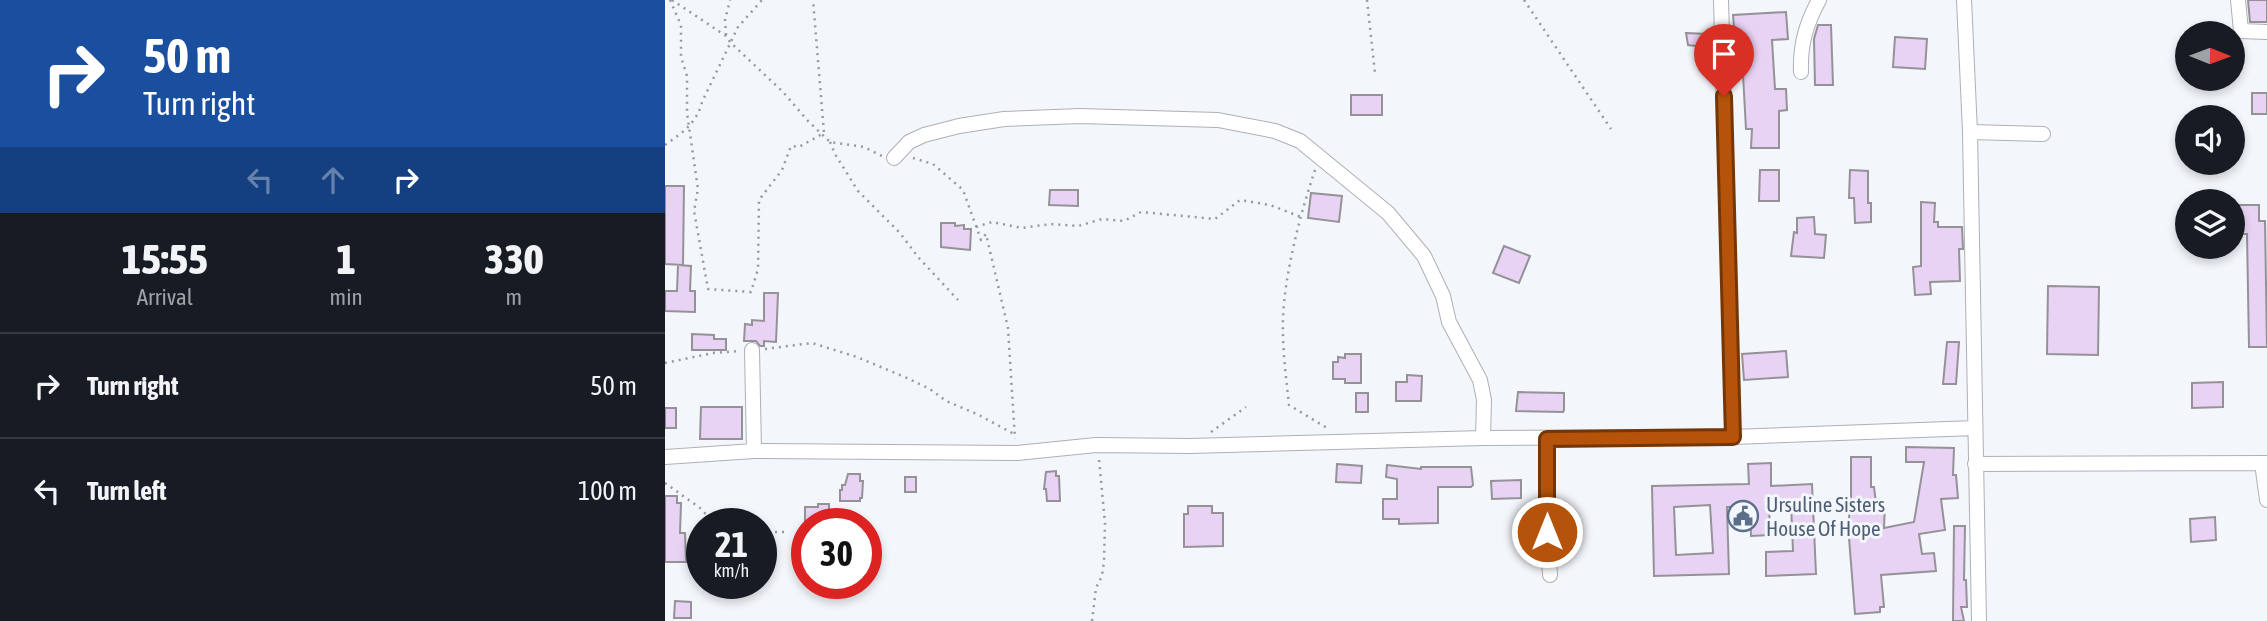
<!DOCTYPE html>
<html lang="en">
<head>
<meta charset="utf-8">
<style>
	:root { --surface:#171b24; --page:#20242c; --text:#f1f3f6; --muted:#9ea1a6; --line:#363941 }
	body { margin:0; font-family:"Asap Condensed",sans-serif; background:var(--page); color:var(--text); height:100vh; display:flex; flex-direction:column; font-size:26px; white-space:nowrap }
	* { box-sizing:border-box; margin:0 }
	p { font-size:23px; color:var(--muted) }
	.icon { flex:none; width:38px; height:38px; fill:none; stroke:currentColor; stroke-width:2; stroke-linecap:round; stroke-linejoin:round }
	.map { position:relative; flex:1; overflow:hidden }
	.side { display:flex; flex-direction:column; background:var(--surface); width:665px }
	.side>* { flex:none }
	.top-card { background:#1a4fa0; color:#fff; overflow:hidden }
	.needle { width:46px; rotate:91deg }
	.tools { position:absolute; left:1510px; top:21px; display:grid; gap:14px }
	.tools a { display:grid; place-items:center; width:70px; height:70px; border-radius:50%; background:var(--surface); box-shadow:0 4px 10px #0003; font-size:35px }
	.speed { position:absolute; left:21px; top:508px; display:flex; gap:14px; font-size:35px; font-weight:700; text-align:center }
	.speed>* { display:grid; place-content:center; width:91px; height:91px; border-radius:50%; background:var(--surface); box-shadow:0 4px 10px #0003; line-height:1 }
	.speed small { font-size:18px; font-weight:400 }
	.speed .limit { border:10px solid #d22; background:#fff; color:#111 }
	.pin { position:absolute; display:grid; place-items:center; width:60px; height:60px; color:#fff; margin:-72px -30px; border-radius:50% 50% 50% 0; rotate:-45deg; box-shadow:0 0 7px #0007 }
	.pin .icon { rotate:45deg }
	.me { position:absolute; width:77px; margin:-38px; rotate:0deg; stroke-linejoin:round; filter:drop-shadow(0 0 5px #0008) }
	.turn { display:flex; align-items:center; gap:24px; height:147px; padding:0 28px; font-size:32px }
	.turn .icon { width:91px; height:91px; stroke-width:2.5 }
	.turn b { display:block; font-size:49px; line-height:60px }
	.lanes { display:flex; align-items:center; height:66px; padding:0 28px; background:#0003; justify-content:center; gap:35px; direction:ltr }
	.lanes .off { opacity:.35 }
	.eta { display:flex; justify-content:space-evenly; align-items:center; height:119px; text-align:center }
	.eta b { font-size:42px; font-weight:800; line-height:49px }
	ul { padding:0; list-style:none }
	li { display:flex; align-items:center; gap:21px; height:105px; padding:0 28px; border-top:2px solid var(--line) }
	li div { flex:1 }
	li b { display:block; font-size:26px }
	li em { font-style:normal }
	main { display:flex; flex:1; min-height:0 }
	.map>svg:first-child { display:block }
	.building { fill:#e9d3f5; stroke:#959297; stroke-width:2; fill-rule:evenodd }
	.lines { fill:none; stroke-linecap:round; stroke-linejoin:round }
	.minor-casing { stroke:#adb0b5; stroke-width:16 }
	.path { stroke:#96999c; stroke-width:2.5; stroke-dasharray:2 5; stroke-linecap:butt }
	.minor { stroke:#fff; stroke-width:14 }
	.route-casing { stroke:#753606; stroke-width:18 }
	.route { stroke:#b45309; stroke-width:12 }
	.labels { text-anchor:middle; dominant-baseline:central; stroke-width:6; stroke-linejoin:round; paint-order:stroke }
	.service-label { font-size:21px; fill:#4e5e75; stroke:#f3f6fb; text-anchor:start }
</style>
</head>
<body>
<main>
<section class="side">
<div class="top-card">
<div class="turn"><svg class="icon" aria-label="right" viewBox="0 0 24 24"><path d="M7 20v-9h11M14 6l5 5-5 5"/></svg><div><b>50 m</b>Turn right</div></div>
<div class="lanes"><svg class="icon off" aria-label="left" viewBox="0 0 24 24"><path d="M17 20v-9H6M10 6l-5 5 5 5"/></svg><svg class="icon off" aria-label="ahead" viewBox="0 0 24 24"><path d="M12 20V5M6 11l6-6 6 6"/></svg><svg class="icon" aria-label="right" viewBox="0 0 24 24"><path d="M7 20v-9h11M14 6l5 5-5 5"/></svg></div>
</div>
<div class="eta">
<div><b>15:55</b><p>Arrival</p></div>
<div><b>1</b><p>min</p></div>
<div><b>330</b><p>m</p></div>
</div>
<ul>
<li><svg class="icon" aria-label="right" viewBox="0 0 24 24"><path d="M7 20v-9h11M14 6l5 5-5 5"/></svg><div><b>Turn right</b></div><em>50 m</em></li>
<li><svg class="icon" aria-label="left" viewBox="0 0 24 24"><path d="M17 20v-9H6M10 6l-5 5 5 5"/></svg><div><b>Turn left</b></div><em>100 m</em></li>
</ul>
</section>
<div class="map">
<svg width="1602" height="621" viewBox="0 0 1602 621">
	<rect width="100%" height="100%" fill="#f3f6fb"/>
	<path class="building" d="M1583,0H1602V22H1585Z
		M1121,12L1123,39L1107,40L1110,89H1121L1122,110L1114,111V148H1086L1087,129H1081L1076,38L1070,39L1068,15Z
		M1153,25H1166L1168,85H1150L1149,39Z
		M1021,33L1043,34L1048,42V48L1023,45Z
		M1230,37L1262,39L1260,69L1228,67Z
		M1587,93H1602V114H1587Z
		M686,95H717V115H686Z
		M1095,170H1114V201H1094Z
		M1185,170L1203,171V203H1206V222L1190,223L1189,198H1184Z
		M0,186H19L18,265L0,264Z
		M385,190H413V206L384,205Z
		M646,193L677,196L674,222L643,218Z
		M1256,202L1270,203L1269,222H1273V227H1297L1298,249H1294L1295,281L1265,282L1266,294L1250,295L1248,267L1256,266Z
		M1569,205H1594V221H1600L1602,347H1584L1582,234H1569Z
		M1149,217L1150,234L1161,235L1159,258L1126,256L1129,232L1132,233V218Z
		M276,223H290V226L299,225V229H306L305,250L276,247Z
		M839,246L865,256L854,283L828,273Z
		M13,265L26,266L25,291H30V312L0,311V291H12Z
		M1383,286L1434,287L1433,355L1382,354Z
		M99,293H113L111,342L99,341V346H95L91,341H79L80,324L87,325V320L99,321Z
		M27,334L49,335V339H61V350H27Z
		M1282,342H1294L1291,384H1278Z
		M1121,351L1123,377L1079,380L1077,354Z
		M680,354H696V383H680V379H668V362H673V357L680,358Z
		M742,375L757,376L756,401H731V382H742Z
		M1558,382V407L1527,408V383Z
		M853,392L899,393V410L898,412L851,411Z
		M691,393H703V412H691Z
		M36,407H77V439H35Z
		M0,408H11V428H0Z
		M1241,447L1289,448L1288,475H1291L1293,498L1276,499L1280,530L1254,534L1257,554L1269,553L1271,571L1216,575L1219,607H1215V612L1190,614L1183,525L1186,502V457H1206V487H1209L1211,503H1220L1219,528L1249,522L1259,462H1241Z
		M1106,463V486L1147,484L1151,574L1101,576V552L1128,551L1126,504L1104,505L1105,535L1086,536L1085,507H1062L1064,574L989,576L987,486L1084,484L1083,464ZM1045,505L1048,553L1011,555L1009,507Z
		M672,464L697,466L696,483L671,482Z
		M722,465L756,469V467H806L808,485L806,487H773V523L734,524V519H718V499H732V479L721,477Z
		M391,471V476H394L395,501H382L381,489H379L381,472Z
		M183,474H195V481H198L197,498H195V501H175V490H177V485H180Z
		M240,477H251V492H240Z
		M856,480V498L827,499L826,481Z
		M0,496H12V503H16L15,533H20L21,562H0Z
		M153,504H164V523H140V507H153Z
		M523,506H547V513H558V546L519,547V514H523Z
		M1550,517L1551,540L1526,542L1525,519Z
		M1289,526H1300L1299,580H1301L1302,607H1296L1299,621H1288Z
		M10,601L26,602V618H9Z"/>
	<g class="lines">
		<g class="minor-casing">
			<path id="minor" d="M1056,0L1068,437
				M1299,0L1305,132L1314,621
				M1573,0L1576,31L1602,32
				M1136,72C1135,45 1141,24 1154,0
				M1305,132L1378,134
				M229,158L244,142L259,135L294,126L339,119L415,116L553,120L610,131L635,141L723,213L759,256L778,296L784,322L815,380L819,400L818,438
				M87,350L89,451
				M882,439L881,518L885,575
				M0,457L89,451L352,453L431,445L525,446L818,438L1068,437L1310,428
				M1597,463L1602,500
				M1310,464L1602,463"/>
		</g>
		<path class="path" d="M5,0L16,25V57L22,76V113L33,189L29,211L43,289L86,292L93,269L94,200L117,170L126,146L134,147L159,133L148,0
			M7,0L61,36L65,42L118,92L143,121L165,142L199,147L217,156
			M702,0L710,73
			M859,0L946,129
			M61,35L60,20L65,0
			M165,142L170,154L193,191L235,233L253,257L293,300
			M0,145C17,133 32,123 37,102L73,27L97,0
			M248,158L268,164L298,190L316,240L321,234L343,328L350,439
			M650,170C635,215 620,272 618,318C617,347 621,376 624,405L662,428
			M311,227L327,222L357,228L386,224L413,226L437,219L459,221L476,212L550,219L575,200L605,205L636,217
			M100,349L147,343L192,357L242,378L265,389L281,401L312,414L349,434
			M0,363L48,353L76,351
			M546,432L581,407
			M0,483L35,508L49,523
			M96,532H124
			M427,621L431,588L437,576L439,561L440,523L434,459"/>
		<use href="#minor" class="minor"/>
	</g>
	<g class="lines">
		<g class="route-casing">
			<path id="route" d="M882,532V439L1068,437L1059,96"/>
		</g>
		<use href="#route" class="route"/>
	</g>
	<defs>
		<g id="civic-ring" transform="scale(1.575)"><circle r="9.5" fill="#f3f6fb" stroke="#5c6f8a" stroke-width="1.5"/><path d="M-.6-6.5H3V-4.5H.6V-3L4-1V1h2V6H-6V1h2V-1L-.6-3ZM-1.2 2.5V6h2.4V2.5Z" fill="#5c6f8a"/></g>
	</defs>
	<g fill-rule="evenodd">
		<use href="#civic-ring" x="1078" y="516"/>
	</g>
	<g class="labels">
		<g class="service-label">
			<text x="1101" y="504">Ursuline Sisters<tspan x="1101" dy="24">House Of Hope</tspan></text>
		</g>
	</g>
</svg>
<div class="tools">
<a><svg class="needle" viewBox="-14 -14 28 28"><path d="M0-13l5 13h-10z" fill="#e53935"/><path d="M0 13l5-13h-10z" fill="#9ea1a6"/></svg></a>
<a><svg class="icon" aria-label="sound" viewBox="0 0 24 24"><path d="M4 9h4l5-4v14l-5-4H4zM17 9q2 3 0 6"/></svg></a>
<a><svg class="icon" aria-label="layers" viewBox="0 0 24 24"><path d="M12 4l9 5-9 5-9-5zM3 14l9 5 9-5"/></svg></a>
</div>
<div class="speed"><div>21<small>km/h</small></div><div class="limit">30</div></div>
<div class="pin" style="left:1059px;top:96px;background:#d93025"><svg class="icon" aria-label="arrive" viewBox="0 0 24 24"><path d="M6 21V4h12l-3 4 3 4H6"/></svg></div>
<svg class="me" style="left:882px;top:532px" viewBox="-20 -20 40 40"><circle r="17" fill="#b45309" stroke="#fff" stroke-width="3"/><path d="M0-11L8 9 0 5-8 9z" fill="#fff"/></svg>
</div>
</main>
</body>
</html>
